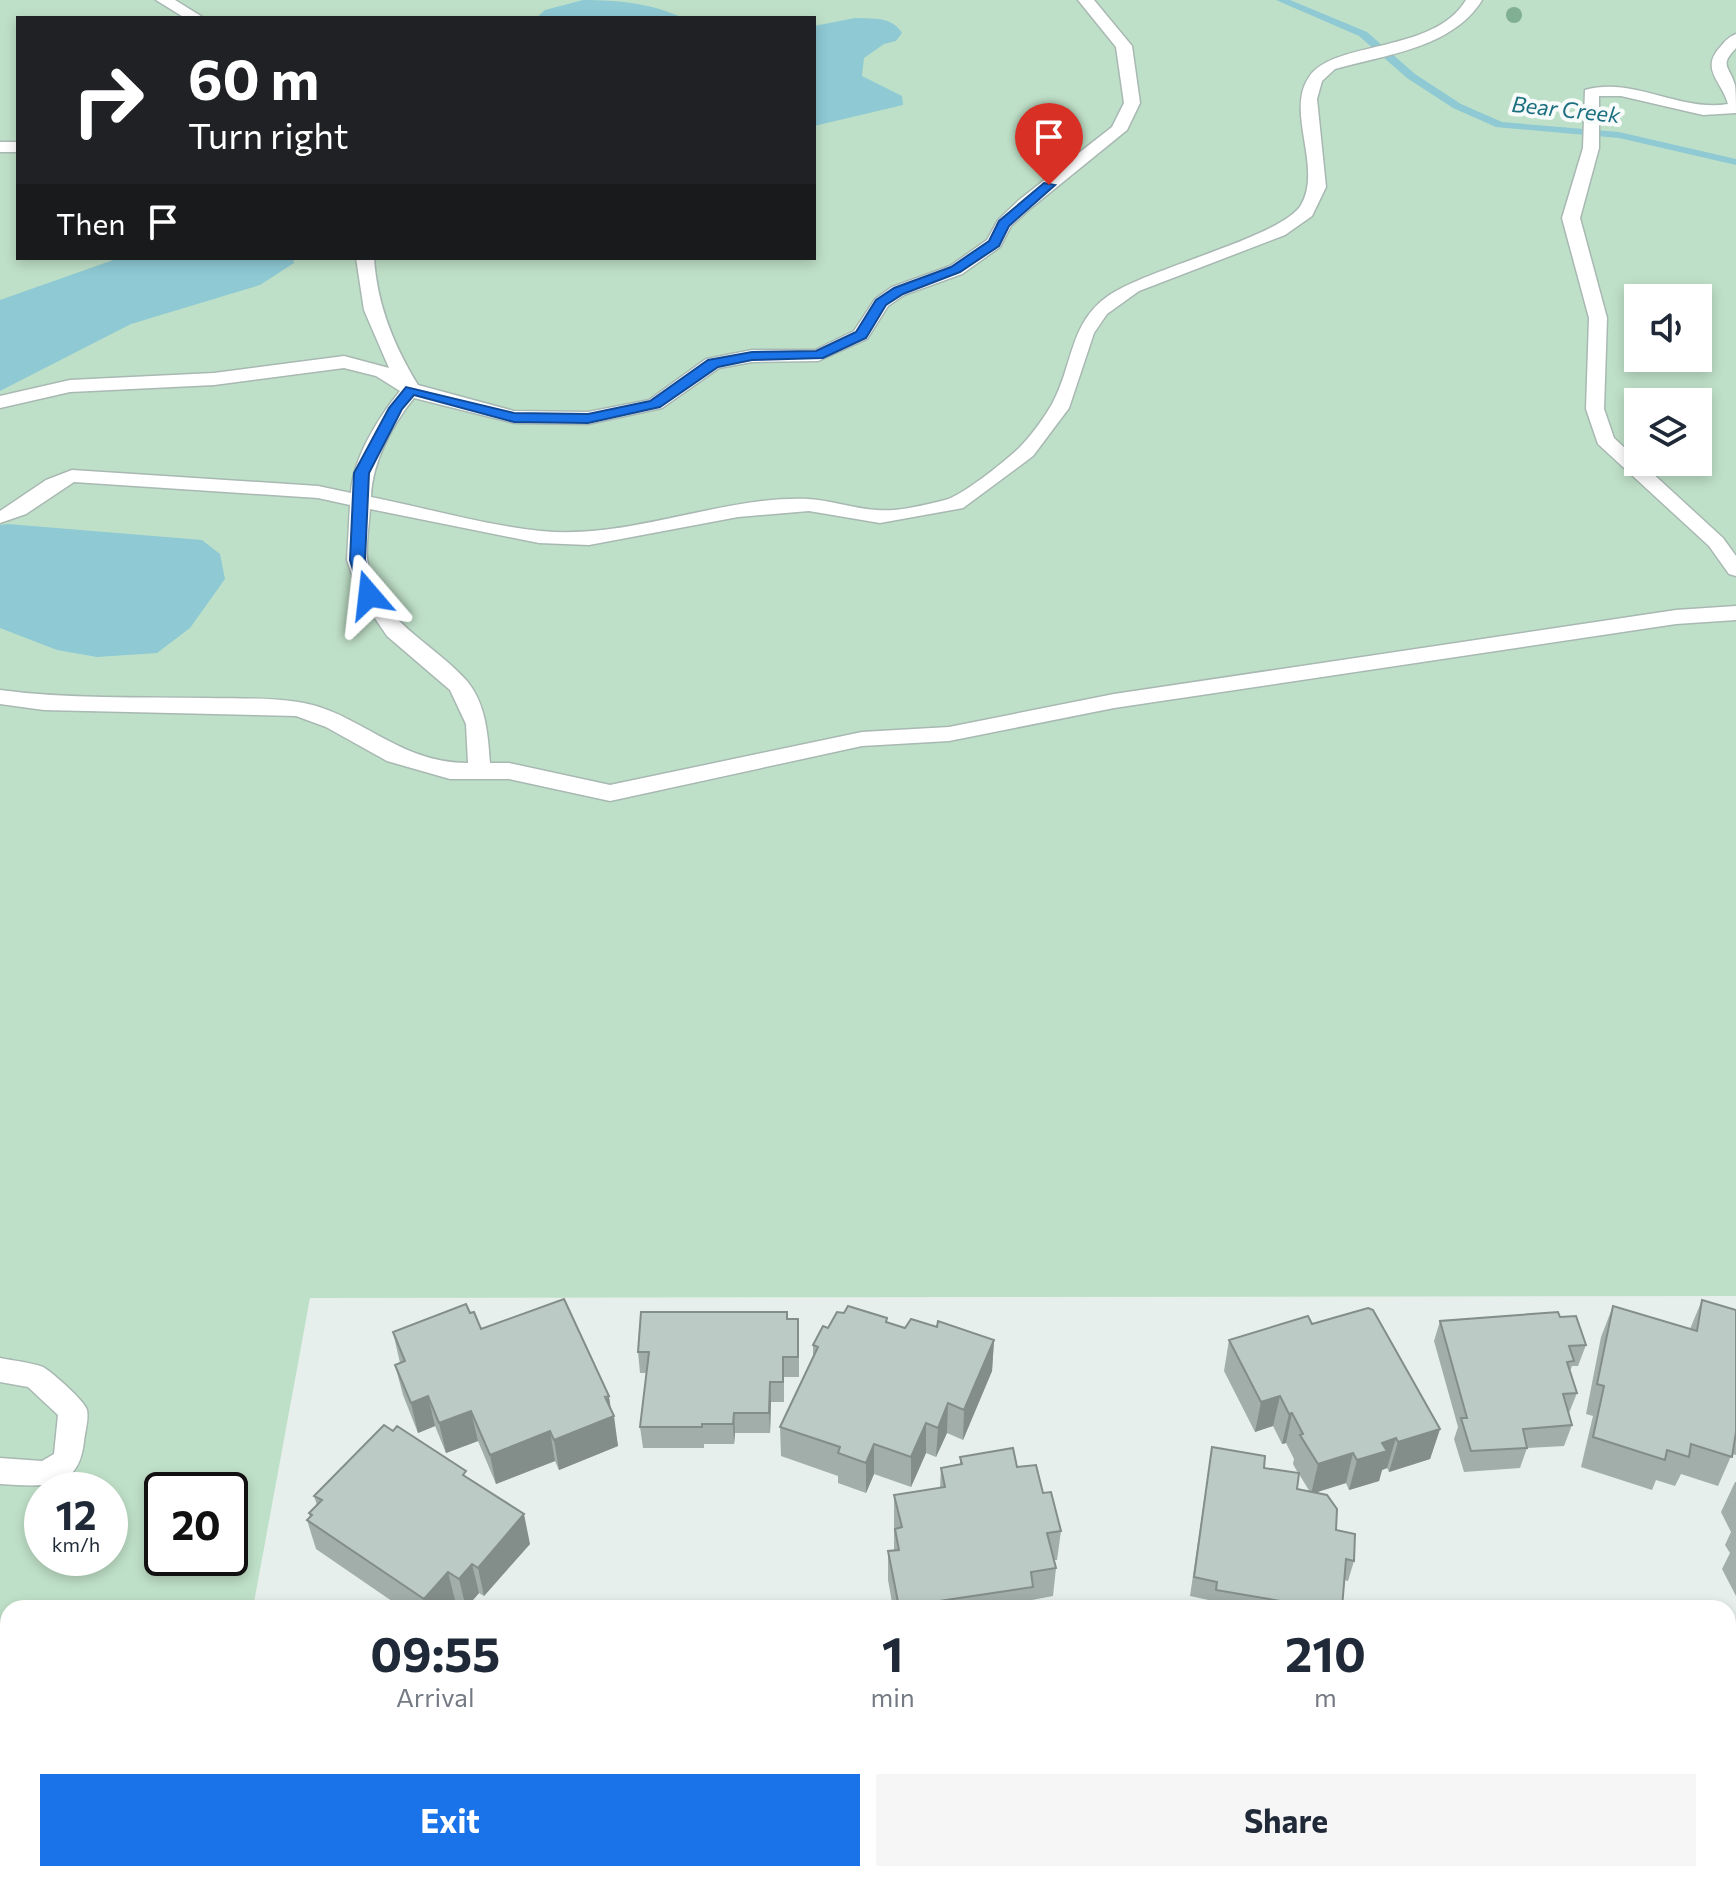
<!DOCTYPE html>
<html lang="en">
<head>
<meta charset="utf-8">
<style>
	:root { --surface:#fff; --page:#f6f6f7; --text:#1f2937; --muted:#747a83; --accent:#1a73e8 }
	body { margin:0; font-family:Commissioner,sans-serif; background:var(--page); color:var(--text); height:100vh; display:flex; flex-direction:column; font-size:30px; white-space:nowrap }
	* { box-sizing:border-box; margin:0 }
	p { font-size:26px; color:var(--muted) }
	.icon { flex:none; width:44px; height:44px; fill:none; stroke:currentColor; stroke-width:2; stroke-linecap:round; stroke-linejoin:round }
	.map { position:relative; flex:1; overflow:hidden }
	.drawer { position:absolute; left:0px; top:1600px; width:1736px; height:282px; display:flex; flex-direction:column; background:var(--surface); border-radius:24px 24px 0 0; box-shadow:0 4px 12px #0003 }
	.drawer>* { flex:none }
	.top-card { position:absolute; left:16px; top:16px; width:800px; height:244px; border-radius:0px; box-shadow:0 4px 12px #0003; background:#202124; color:#fff; overflow:hidden }
	.fabs { position:absolute; left:1624px; top:284px; display:grid; gap:16px }
	.fabs a { display:grid; place-items:center; width:88px; height:88px; border-radius:0px; background:var(--surface); box-shadow:0 4px 12px #0003; font-size:40px }
	.speed { position:absolute; left:24px; top:1472px; display:flex; gap:16px; font-size:40px; font-weight:700; text-align:center }
	.speed>* { display:grid; place-content:center; width:104px; height:104px; border-radius:50%; background:var(--surface); box-shadow:0 4px 12px #0003; line-height:1 }
	.speed small { font-size:20px; font-weight:400 }
	.speed .limit { border:4px solid #111; border-radius:12px; background:#fff; color:#111 }
	.pin { position:absolute; display:grid; place-items:center; width:68px; height:68px; color:#fff; margin:-82px -34px; border-radius:50% 50% 50% 0; rotate:-45deg; box-shadow:0 0 8px #0007 }
	.pin .icon { rotate:45deg }
	.me { position:absolute; width:88px; margin:-44px; rotate:343deg; stroke-linejoin:round; filter:drop-shadow(0 0 6px #0008) }
	.turn { display:flex; align-items:center; gap:28px; height:168px; padding:0 40px; font-size:36px }
	.turn .icon { width:104px; height:104px; stroke-width:2.5 }
	.turn b { display:block; font-size:56px; line-height:68px }
	.then { display:flex; align-items:center; height:76px; padding:0 40px; background:#0003; gap:16px; font-size:30px }
	.eta { display:flex; justify-content:space-evenly; align-items:center; height:136px; text-align:center }
	.eta b { font-size:48px; font-weight:700; line-height:56px }
	.button { display:flex; gap:16px; margin-top:auto; padding:16px 40px }
	.button a { flex:1; height:92px; border-radius:0px; background:var(--accent); color:#fff; font-size:32px; font-weight:700; line-height:92px; text-align:center }
	.button a+a { background:var(--page); color:var(--text) }
	.map>svg:first-child { display:block }
	.green { fill:#bfe0c8; fill-rule:evenodd }
	.water { fill:#8ec9d4 }
	.lines { fill:none; stroke-linecap:round; stroke-linejoin:round }
	.stream { fill:#8ec9d4; fill-rule:evenodd }
	.service-casing { stroke:#a8b8b2; stroke-width:3 }
	.minor-casing { stroke:#a8b8b2; stroke-width:3 }
	.service { fill:#fff; fill-rule:evenodd }
	.minor { fill:#fff; fill-rule:evenodd }
	.tree { fill:#80af93 }
	.wall { fill:#a1aea9; fill-rule:evenodd }
	.shaded-wall { fill:#838d89 }
	.building { fill:#bbcac4; stroke:#838d89; stroke-width:2 }
	.route { fill:#1a73e8; stroke:#114b97; stroke-width:2 }
	.labels { text-anchor:middle; dominant-baseline:central; stroke-width:8; stroke-linejoin:round; paint-order:stroke }
	.far-water-label { font-size:22px; font-style:italic; fill:#1c6f80; stroke:#f7fbf9 }
</style>
</head>
<body>
<div class="map">
<svg width="1736" height="1881" viewBox="0 0 1736 1881">
	<rect width="100%" height="100%" fill="#e6efeb"/>
	<path class="green" d="M0,0H1736V1296L310,1298L253,1608H8V1722H0ZM18,18H814V258H18ZM1638,298H1698V358H1638ZM1638,402H1698V462H1638ZM42,1490H110V1558H42ZM162,1490H230V1558H162Z"/>
	<path class="water" d="M583,0C618,0 651,3 683,18H536L545,10Z
		M855,18C873,19 892,16 902,33L896,41L884,44L864,58L862,76L902,96L903,105L814,126V26Z
		M119,258H293L294,263L260,285L131,324L0,391V300Z
		M8,524L202,540L220,554L225,579L190,628L157,653L97,657L57,650L0,628V525Z"/>
	<g class="lines">
		<path class="stream" d="M1276,0H1290L1367,32L1415,74L1461,104L1502,122L1619,132L1736,159V165L1619,138L1496,127L1453,108L1407,78L1359,36Z"/>
		<g class="service-casing">
			<path id="service" d="M156,0H175L204,18H185Z
				M1078,0H1094L1132,46L1140,103L1127,130L1031,208L1011,226L1000,247L962,274L904,295L888,306L867,339L818,361L752,362L719,368L662,408L588,424L514,423L414,398C392,425 372,462 371,497C426,508 484,525 541,531C631,540 718,496 808,499C831,500 854,509 877,510C897,512 925,505 945,500C962,496 1005,461 1019,448C1030,437 1044,418 1052,404C1073,366 1069,323 1108,296C1148,268 1282,237 1301,205C1323,167 1285,112 1309,77C1333,40 1434,54 1466,0H1482C1453,48 1384,55 1335,69L1322,81L1317,99L1326,187L1312,216L1285,235L1139,291L1107,314L1094,333L1069,408L1033,456L963,508L880,523L809,511L738,517L589,545L539,543L370,509C369,525 366,542 367,558C373,619 432,641 467,681C486,704 488,735 490,763H509L610,785L862,732L949,727L1114,694L1676,610L1736,606V620L1676,624L1114,708L949,741L862,746L610,801L509,779H450L387,761L326,727L296,716L44,710L0,704V690C68,699 138,697 207,698C237,699 268,697 298,702C359,711 397,763 468,763L466,724L450,690L387,636L359,595L347,560L350,505L318,498L74,482L26,514L0,523V511L46,480L72,470L318,486L351,493C353,458 378,418 400,391L376,376L344,368L214,385L70,392L0,408V396L70,380L214,373L344,356L389,368L364,310L356,258H374C377,305 394,346 418,385L514,411L588,412L649,400L706,359L752,350H815L854,331L875,299L892,287L950,266L987,240L998,220L1019,200L1112,127L1124,103L1116,47Z
				M1736,34V48C1719,66 1729,65 1735,85C1736,93 1736,104 1736,113L1703,115L1621,96H1599V148L1580,218L1607,318L1604,409L1614,438L1723,538L1736,556V576L1729,574L1709,546L1598,444L1586,409L1589,318L1562,218L1583,148L1585,90C1633,76 1679,112 1728,104C1722,81 1699,69 1721,46C1726,40 1729,37 1736,34Z
				M0,142H18V152H0Z
				M0,1358C14,1361 30,1362 43,1367C52,1372 85,1401 87,1410C89,1419 85,1432 84,1441C79,1493 41,1486 0,1484V1458L42,1461L54,1454L58,1415L28,1387L0,1382Z"/>
		</g>
		<g class="minor-casing">
			<path id="minor" d="M650,1874H682V1881H650Z
				M1571,1874H1603L1604,1881H1572Z"/>
		</g>
		<use href="#service" class="service"/>
		<use href="#minor" class="minor"/>
	</g>
	<circle class="tree" cx="1514" cy="15" r="8"/>
	<path class="wall" d="M1702,1300L1736,1310V1455L1732,1454L1718,1486L1681,1474L1675,1486L1656,1480L1652,1490L1581,1467L1593,1416L1586,1414L1601,1337L1613,1306L1690,1329Z
		M470,1313L481,1329L611,1409L618,1446L559,1470L555,1461L496,1484L478,1441L446,1453L435,1426L418,1433L403,1395L395,1365L400,1363L393,1332Z
		M844,1313L887,1322L905,1328L937,1327L994,1340L992,1371L963,1440L947,1433L936,1457L926,1453L911,1487L874,1474L866,1493L838,1483V1476L781,1456L780,1427L813,1357V1345L828,1328Z
		M1560,1317L1586,1345L1578,1366H1572L1570,1371L1577,1393L1569,1413L1572,1425L1564,1446L1527,1448L1520,1468L1464,1472L1454,1439L1458,1427L1434,1341L1440,1321Z
		M787,1319L799,1340V1377H784V1402H771L770,1433H735L734,1444H704V1448H643L640,1427L646,1373H640L638,1352Z
		M1312,1324L1440,1429L1430,1459L1389,1472L1387,1468L1382,1470L1379,1481L1349,1490L1346,1483L1314,1493L1354,1561L1348,1581L1344,1580L1342,1608H1212L1213,1601L1190,1596L1212,1447L1264,1468L1298,1473L1293,1464L1294,1459L1286,1443L1282,1444L1273,1426L1255,1432L1224,1371L1229,1340ZM1299,1474L1310,1492L1297,1489Z
		M960,1457L1017,1467L1043,1493L1061,1531L1057,1560H1054L1056,1568L1053,1596L1032,1600L1031,1608H893L888,1580V1551L894,1550V1495L940,1488L941,1468L960,1464Z
		M467,1478L530,1544L484,1596L479,1593L466,1608L455,1600L448,1608H402L316,1549L307,1520L310,1517L309,1513L317,1505L314,1496Z
		M1735,1482H1736V1596L1722,1569L1730,1553L1725,1545L1731,1532L1721,1512Z
		M298,1874H518V1881H300Z
		M837,1874H1050L1049,1881H837Z
		M1245,1874H1455L1456,1881H1245Z"/>
	<path class="shaded-wall" d="M994,1340L992,1371L963,1440L964,1410Z
		M770,1382L771,1402L770,1433L769,1413Z
		M428,1396L435,1426L418,1433L411,1403Z
		M609,1396L612,1417L614,1416L618,1446L559,1470L554,1440Z
		M1280,1396L1273,1426L1255,1432L1261,1402Z
		M948,1403L947,1433L936,1457L938,1428Z
		M471,1411L478,1441L446,1453L439,1423Z
		M734,1413L735,1433L734,1444L733,1424Z
		M1292,1413L1286,1443L1282,1444L1289,1414Z
		M926,1423V1453L911,1487V1457Z
		M1440,1429L1430,1459L1389,1472L1398,1442Z
		M550,1431L555,1461L496,1484L490,1455Z
		M1396,1438L1387,1468L1382,1470L1379,1481L1349,1490L1357,1460L1382,1443Z
		M874,1444V1474L866,1493V1463Z
		M1353,1453L1346,1483L1311,1494L1318,1464Z
		M524,1514L530,1544L484,1596L478,1568Z
		M472,1564L479,1593L466,1608L459,1579Z
		M448,1572L455,1600L448,1608H427L424,1599Z
		M510,1874H518V1881H509Z"/>
	<path class="building" d="M564,1299L609,1396L605,1397L614,1416L554,1440L550,1431L490,1455L471,1411L439,1423L428,1396L411,1403L395,1365L405,1361L393,1332L466,1304L470,1313L474,1312L481,1329Z
		M1702,1300L1736,1310V1432L1732,1457L1691,1444L1689,1457L1667,1450L1665,1460L1593,1437L1604,1386L1597,1384L1613,1306L1697,1331Z
		M848,1306L887,1318L886,1322L905,1328L911,1319L937,1327L938,1321L994,1340L964,1410L948,1403L938,1428L926,1423L911,1457L874,1444L866,1463L838,1453L840,1447L780,1427L818,1347L813,1345L823,1326L828,1328L837,1312L844,1313Z
		M1368,1308L1373,1310L1440,1429L1398,1442L1396,1438L1382,1443L1387,1451L1357,1460L1353,1453L1318,1464L1300,1435L1303,1434L1292,1413L1289,1414L1280,1396L1261,1402L1229,1340L1308,1316L1312,1324Z
		M641,1312H787V1319H798V1357H783V1382H770L769,1413H734L733,1424H702V1427H640L649,1352H638Z
		M1558,1312L1560,1317L1576,1316L1586,1345L1569,1346L1574,1361L1567,1362L1577,1393L1563,1394L1572,1425L1523,1429L1527,1448L1471,1451L1461,1418H1467L1440,1321Z
		M384,1425L393,1431L397,1426L466,1471L463,1475L524,1514L478,1568L472,1564L459,1579L448,1572L424,1599L307,1520L312,1515L309,1513L322,1500L314,1496Z
		M1212,1447L1265,1456L1264,1468L1299,1473L1297,1489L1327,1495L1337,1509L1336,1530L1355,1534L1354,1561L1346,1559L1342,1608H1322L1216,1590L1217,1582L1194,1577Z
		M1013,1448L1017,1467L1036,1465L1043,1493L1051,1492L1061,1531L1047,1533L1056,1568L1031,1572L1033,1587L899,1607L888,1551L899,1550L895,1529L902,1527L894,1495L945,1487L941,1468L962,1464L960,1457Z
		M324,1874H510L509,1881H323Z
		M837,1874H1027V1881H837Z
		M1276,1874H1455L1456,1881H1277Z"/>
	<path class="route" d="M1044,183L1055,185L1009,226L999,246L960,272L903,294L886,305L866,338L823,358L752,360L718,367L660,407L588,423L514,422L414,395L402,409L369,473L365,560L377,595L369,600L361,595L350,560L354,473L389,408L406,387L514,413L588,414L650,401L708,360L752,352L816,351L856,332L876,300L894,288L951,267L989,241L999,221Z"/>
	<g class="labels">
		<g class="far-water-label">
			<text transform="translate(1566 109) rotate(6)">Bear Creek</text>
		</g>
	</g>
</svg>
<div class="fabs">
<a><svg class="icon" aria-label="sound" viewBox="0 0 24 24"><path d="M4 9h4l5-4v14l-5-4H4zM17 9q2 3 0 6"/></svg></a>
<a><svg class="icon" aria-label="layers" viewBox="0 0 24 24"><path d="M12 4l9 5-9 5-9-5zM3 14l9 5 9-5"/></svg></a>
</div>
<div class="speed"><div>12<small>km/h</small></div><div class="limit">20</div></div>
<div class="pin" style="left:1049px;top:185px;background:#d93025"><svg class="icon" aria-label="arrive" viewBox="0 0 24 24"><path d="M6 21V4h12l-3 4 3 4H6"/></svg></div>
<svg class="me" style="left:369px;top:595px" viewBox="-20 -20 40 40"><path d="M0-17L14 15 0 8-14 15z" fill="#1a73e8" stroke="#fff" stroke-width="4"/></svg>
<div class="top-card">
<div class="turn"><svg class="icon" aria-label="right" viewBox="0 0 24 24"><path d="M7 20v-9h11M14 6l5 5-5 5"/></svg><div><b>60 m</b>Turn right</div></div>
<div class="then">Then<svg class="icon" aria-label="arrive" viewBox="0 0 24 24"><path d="M6 21V4h12l-3 4 3 4H6"/></svg></div>
</div>
<section class="drawer">
<div class="eta">
<div><b>09:55</b><p>Arrival</p></div>
<div><b>1</b><p>min</p></div>
<div><b>210</b><p>m</p></div>
</div>
<div class="button"><a>Exit</a><a>Share</a></div>
</section>
</div>
</body>
</html>
